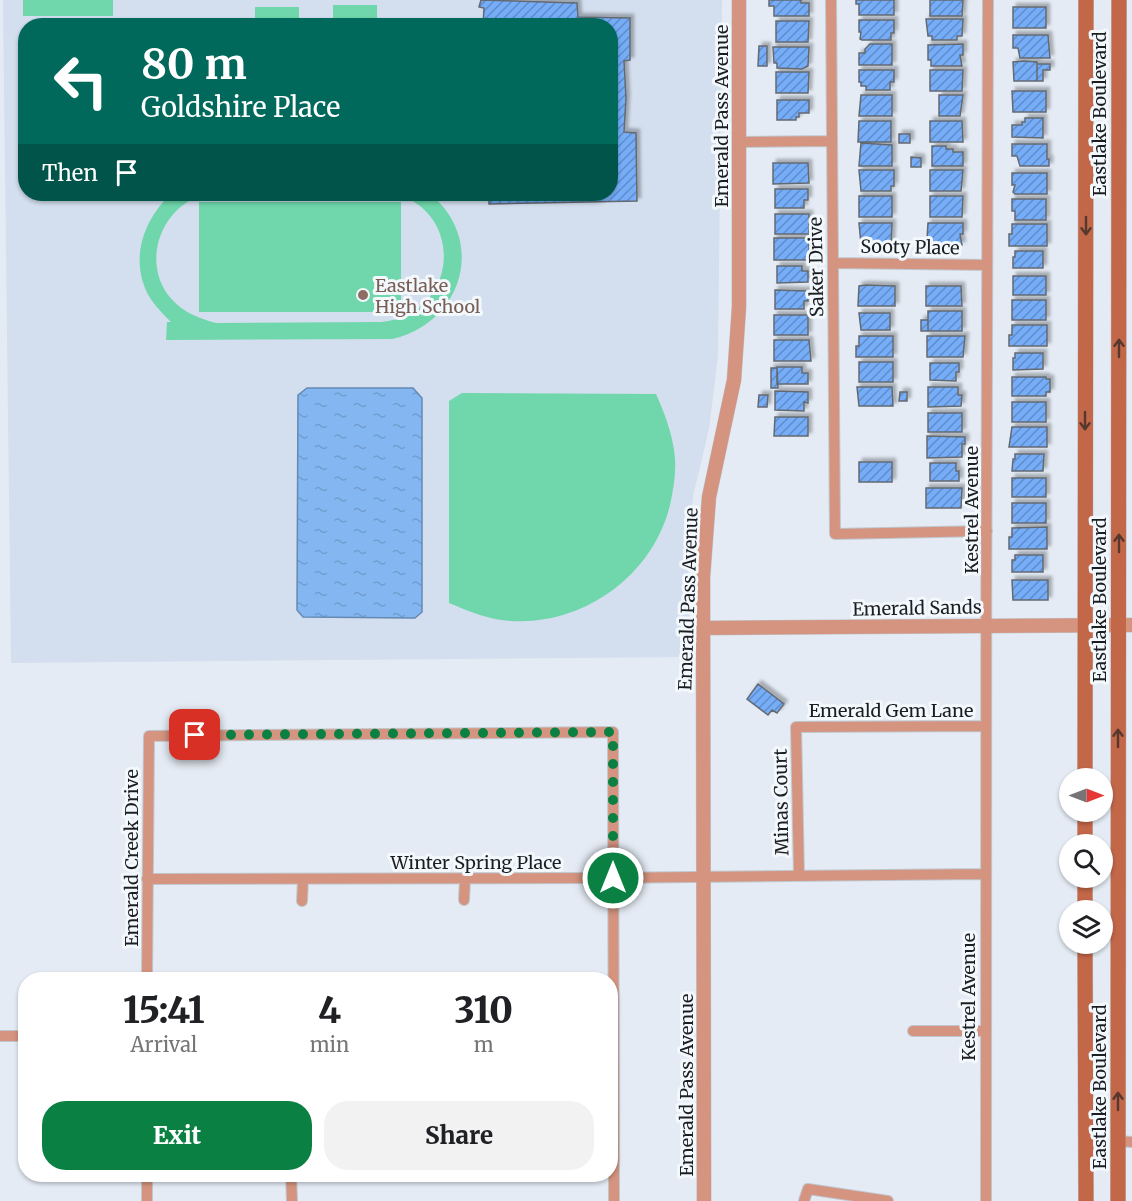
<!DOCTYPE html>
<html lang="en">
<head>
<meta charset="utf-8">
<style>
	:root { --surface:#fff; --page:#f2f2f2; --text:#202124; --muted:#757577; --accent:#0b8043 }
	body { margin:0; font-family:Merriweather,serif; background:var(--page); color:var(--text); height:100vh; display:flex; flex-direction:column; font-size:22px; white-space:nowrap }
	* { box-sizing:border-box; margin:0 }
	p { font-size:20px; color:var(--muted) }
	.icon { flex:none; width:33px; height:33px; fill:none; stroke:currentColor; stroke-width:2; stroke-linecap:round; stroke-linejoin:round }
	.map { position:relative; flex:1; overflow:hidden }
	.drawer { position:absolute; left:18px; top:972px; width:600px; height:210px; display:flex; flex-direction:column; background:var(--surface); border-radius:24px; box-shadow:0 2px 4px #0004 }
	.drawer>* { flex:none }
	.guide { position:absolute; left:18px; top:18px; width:600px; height:183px; border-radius:24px; box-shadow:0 2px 4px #0004; background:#00695c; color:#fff; overflow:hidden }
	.needle { width:39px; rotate:90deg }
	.tools { position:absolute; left:1059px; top:768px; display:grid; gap:12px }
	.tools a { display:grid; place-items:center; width:54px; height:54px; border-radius:50%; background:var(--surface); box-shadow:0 2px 4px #0004; font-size:30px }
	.pin { position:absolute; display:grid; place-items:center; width:51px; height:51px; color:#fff; margin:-26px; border-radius:12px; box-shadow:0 3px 9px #0006 }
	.me { position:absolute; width:66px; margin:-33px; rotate:0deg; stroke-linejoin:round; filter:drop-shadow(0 0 4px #0008) }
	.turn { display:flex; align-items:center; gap:21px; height:126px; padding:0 24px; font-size:27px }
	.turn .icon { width:78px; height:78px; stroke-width:2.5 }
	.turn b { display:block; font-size:42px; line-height:51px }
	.then { display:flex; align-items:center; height:57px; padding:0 24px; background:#0003; gap:12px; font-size:22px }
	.eta { display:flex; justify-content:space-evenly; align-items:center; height:102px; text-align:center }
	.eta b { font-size:36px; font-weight:800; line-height:42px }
	.cta { display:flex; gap:12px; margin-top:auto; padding:12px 24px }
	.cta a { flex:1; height:69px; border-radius:24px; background:var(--accent); color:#fff; font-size:24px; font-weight:800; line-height:69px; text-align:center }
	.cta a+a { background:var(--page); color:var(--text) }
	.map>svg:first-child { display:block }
	.built { fill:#d3deee; fill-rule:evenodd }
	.pitch { fill:#6fd7ab }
	.water { fill:url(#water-ripples); stroke:#6489b3; stroke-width:1.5 }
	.building { fill:url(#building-hatch); stroke:#636971; stroke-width:1.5; filter:url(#shadow) }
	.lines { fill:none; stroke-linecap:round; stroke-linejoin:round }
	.minor-casing { stroke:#c0c6ce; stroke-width:12 }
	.tertiary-casing { stroke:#c0c6ce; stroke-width:15 }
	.secondary-casing { stroke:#c0c6ce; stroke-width:16 }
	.minor { stroke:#d4947f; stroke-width:10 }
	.tertiary { stroke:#d4947f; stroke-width:14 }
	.secondary { stroke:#c36749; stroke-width:15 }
	.oneway { stroke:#56382f }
	.route { stroke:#0b8043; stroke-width:10; stroke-dasharray:0 18 }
	.education-dot { fill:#8d6e63; stroke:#f3f8fd; stroke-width:2 }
	.labels { text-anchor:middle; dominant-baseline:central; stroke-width:6; stroke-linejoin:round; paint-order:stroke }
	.street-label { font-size:18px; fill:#1b1e21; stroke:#f3f8fd }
	.education-label { font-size:18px; fill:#785e54; stroke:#f3f8fd; text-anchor:start }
</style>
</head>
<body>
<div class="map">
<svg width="1132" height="1201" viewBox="0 0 1132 1201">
	<defs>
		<pattern id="water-ripples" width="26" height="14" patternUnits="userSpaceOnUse" patternTransform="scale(1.5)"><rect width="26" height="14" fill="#84b7f1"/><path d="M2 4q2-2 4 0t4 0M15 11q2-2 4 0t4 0" fill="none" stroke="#719dce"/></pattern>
		<pattern id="building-hatch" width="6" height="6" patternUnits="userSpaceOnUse" patternTransform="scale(1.5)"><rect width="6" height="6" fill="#76adf8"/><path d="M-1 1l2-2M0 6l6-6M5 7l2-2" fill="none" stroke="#608cc8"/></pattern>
		<filter id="shadow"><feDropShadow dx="3.5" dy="-3.5" stdDeviation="1.5" flood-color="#0004"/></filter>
	</defs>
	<rect width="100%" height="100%" fill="#e4ebf4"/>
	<path class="built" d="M3,0H722L718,356L709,429L693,496L688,556L690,657L11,663ZM26,26H610V194H26Z"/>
	<path class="pitch" d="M23,0H113V16H23Z
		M333,5H377V25H333Z
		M255,7H299V25H255Z
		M171,194H207C165,203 142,255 166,292C178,310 197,318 216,323L381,322C456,316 467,216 397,194H430C487,240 463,323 392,339L166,340L167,322H171C161,312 150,301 145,288C131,254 146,217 171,194Z
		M199,202H401V312H199Z
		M462,393L656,394C664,412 671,430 674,450C677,468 674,487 670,505C652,579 577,630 501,620C482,617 466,610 449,603V401Z"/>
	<path class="water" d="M307,388H413L422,398V612L415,618L303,617L297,610L298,395Z"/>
	<path class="building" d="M481,0L577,3L578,17L630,18V60L624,61L626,98L624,132L636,133L637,201L489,204V194H610V26H483L484,8L479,7Z
		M769,0H801V3H809V16H774V6H769Z
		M856,0H894V15H859V4H856Z
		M930,0H963L962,16H930Z
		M1013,7H1046V28H1013Z
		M926,19H963L962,36H957V40H932V36H928Z
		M859,20H894V33H891V40H862L860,39L861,32H859Z
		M776,21H809L808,42H776Z
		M1013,35H1048L1050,58H1020L1018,48H1013Z
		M870,44H892V65H859V53H865V49Z
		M963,44V55H960L962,66H931V60H928V45Z
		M759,46H767V66H758Z
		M773,47H809L808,66L802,69L777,68V63H774Z
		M1024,61L1037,62V81H1014L1013,62Z
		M1037,64H1050V70H1043V81H1037Z
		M859,70H894V82H890V90H866V86H861V82H859Z
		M930,70H963L962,91H930Z
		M776,72H809L808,93H776Z
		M1012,91H1046V112H1013Z
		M861,95H892V116H859Z
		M939,95H963L960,116H939Z
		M777,100H809V113H799V117H796V120H777Z
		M1025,118H1043V138L1012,137V125H1022V122H1025Z
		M859,121H891V142H858Z
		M930,121H962L963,142H930Z
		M899,134H910V143H899Z
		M861,143L892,145V166H859Z
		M1012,144H1047V159H1049V166H1020L1017,156H1012Z
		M932,146H946V149H953V152H963V166H932Z
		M911,157L921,158V167H911Z
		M773,163H808L809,183L773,184Z
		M859,170H894V186H891V191H861Z
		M930,170H963L961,191H930Z
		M1012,173H1047V194H1015L1013,192L1015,185H1012Z
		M775,189H808V200H804V208H775Z
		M859,196H892V217H859Z
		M930,196H963L962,217H930Z
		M1012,199H1046V220H1015V211H1012Z
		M775,214H809V234H775Z
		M859,223H892L891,245L861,244Z
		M928,223H963V234H960L962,245H931V239H927Z
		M1012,224H1047V246H1009V234H1012Z
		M774,238H809V252H811V260H774Z
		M1015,251H1043V268H1013V257H1015Z
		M777,266H802V271H808V282L777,283Z
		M1013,276H1046V295H1013Z
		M866,285L895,286V306H858L859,286Z
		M926,286H961L962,306H926Z
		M775,290L808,291V301H804V309H775Z
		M1012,300H1046V320H1012Z
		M928,311H962V331H928Z
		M859,313H890V330H861Z
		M774,315H808V335H774Z
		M921,320H928V331H921Z
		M1012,325H1047V346H1009V335H1012Z
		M859,336H893V357H856V346H859Z
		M927,336H965L963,357H927Z
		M774,340H809L811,361H774Z
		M1015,353H1043V369L1013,370V358H1015Z
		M859,362H893V382H859Z
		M930,363H959V372H956V381L930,380Z
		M777,367H802V373H808V384H777Z
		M771,368H777L778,388H771Z
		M1012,377H1046V379H1050V392H1046V396H1012Z
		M857,387H892L893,406H859Z
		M928,387H958V395H962L961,406L928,407Z
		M775,391L808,392V403L804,402V411L775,410Z
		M900,392H907V401H899Z
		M759,395H768L767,407H758Z
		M1012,402H1046V422H1012Z
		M928,413H962V432H928Z
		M775,417H808V436H774Z
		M1012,427H1047V447H1009Z
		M927,436L965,437V444H962V457L927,458Z
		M1015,454H1044L1043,471H1012L1013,459H1015Z
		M859,462H892V482H859Z
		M930,463H956V471H959V481H930Z
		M1012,478H1046V497H1012Z
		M926,488H962L961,508H926Z
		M1012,503H1046V523H1012Z
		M1047,527V549H1009V537H1012V528Z
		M1015,555H1043V572H1012V560H1015Z
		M1012,580H1048V600H1013Z
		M758,684L784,704L777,713L772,710L768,715L747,699Z"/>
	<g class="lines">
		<g class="minor-casing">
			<path id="minor" d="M831,0L835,534L987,531
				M739,142L831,141
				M833,263L987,265
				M799,876L796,727L986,726
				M147,879L601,878L984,874
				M464,900L465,879
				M302,901L303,879
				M147,980L149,736L613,732L614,1201
				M913,1031H985
				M0,1036H26
				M1118,1141L1132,1142
				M147,1174V1201
				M291,1174L292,1201
				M804,1201L808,1189L888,1201
				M986,1201C985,801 987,400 988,0"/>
		</g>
		<g class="tertiary-casing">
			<path id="tertiary" d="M703,628L1132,625
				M704,1201L703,577L709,497L734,380L739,307V0"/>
		</g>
		<g class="secondary-casing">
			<path id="secondary" d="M1085,778L1086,0
				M1085,812V844
				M1085,878V910
				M1085,944L1086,1201
				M1118,1201L1119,0"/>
		</g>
		<use href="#minor" class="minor"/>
		<use href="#tertiary" class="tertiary"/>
		<use href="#secondary" class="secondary"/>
	</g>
	<defs><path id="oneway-shaft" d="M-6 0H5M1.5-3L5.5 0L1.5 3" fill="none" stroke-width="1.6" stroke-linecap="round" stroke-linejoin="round" transform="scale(1.5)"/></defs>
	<g class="oneway">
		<use href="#oneway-shaft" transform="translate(1086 226) rotate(90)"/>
		<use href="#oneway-shaft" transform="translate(1119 348) rotate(-90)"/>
		<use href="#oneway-shaft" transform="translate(1085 421) rotate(90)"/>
		<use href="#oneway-shaft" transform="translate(1119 543) rotate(-90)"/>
		<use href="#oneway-shaft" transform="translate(1118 738) rotate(-90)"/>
		<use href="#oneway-shaft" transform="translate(1118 1101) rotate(-90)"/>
	</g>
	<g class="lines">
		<path class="route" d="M195,735L613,732V878"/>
	</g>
	<circle class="education-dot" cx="363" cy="295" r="6"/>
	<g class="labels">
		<g class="street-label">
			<text transform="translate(1099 114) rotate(-90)">Eastlake Boulevard</text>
			<text transform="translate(721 116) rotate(-90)">Emerald Pass Avenue</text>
			<text transform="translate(910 247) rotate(1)">Sooty Place</text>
			<text transform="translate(816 267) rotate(-91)">Saker Drive</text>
			<text transform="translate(971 510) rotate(-90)">Kestrel Avenue</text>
			<text transform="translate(688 599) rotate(-88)">Emerald Pass Avenue</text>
			<text transform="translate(1099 600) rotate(-90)">Eastlake Boulevard</text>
			<text transform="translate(917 608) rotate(-1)">Emerald Sands</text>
			<text x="891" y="710">Emerald Gem Lane</text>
			<text transform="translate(781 802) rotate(-91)">Minas Court</text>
			<text transform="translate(131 858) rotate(-90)">Emerald Creek Drive</text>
			<text x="476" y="862">Winter Spring Place</text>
			<text transform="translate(968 997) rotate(-90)">Kestrel Avenue</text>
			<text transform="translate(686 1085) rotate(-90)">Emerald Pass Avenue</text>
			<text transform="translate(1099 1087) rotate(-90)">Eastlake Boulevard</text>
		</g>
		<g class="education-label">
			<text x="375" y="285">Eastlake<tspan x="375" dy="21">High School</tspan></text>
		</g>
	</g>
</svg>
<div class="tools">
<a><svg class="needle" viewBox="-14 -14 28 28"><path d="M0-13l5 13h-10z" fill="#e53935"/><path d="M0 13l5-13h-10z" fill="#757577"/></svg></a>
<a><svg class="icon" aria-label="search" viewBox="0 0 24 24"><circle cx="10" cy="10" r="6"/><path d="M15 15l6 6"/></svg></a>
<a><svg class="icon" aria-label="layers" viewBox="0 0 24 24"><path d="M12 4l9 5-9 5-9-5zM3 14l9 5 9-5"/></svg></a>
</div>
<div class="pin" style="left:195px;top:735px;background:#d93025"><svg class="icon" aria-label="arrive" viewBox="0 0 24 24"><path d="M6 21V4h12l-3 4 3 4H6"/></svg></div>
<svg class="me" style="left:613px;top:878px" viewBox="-20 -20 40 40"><circle r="17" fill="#0b8043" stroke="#fff" stroke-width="3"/><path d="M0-11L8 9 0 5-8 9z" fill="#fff"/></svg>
<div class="guide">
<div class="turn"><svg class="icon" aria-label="left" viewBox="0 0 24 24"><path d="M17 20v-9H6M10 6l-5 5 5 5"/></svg><div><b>80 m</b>Goldshire Place</div></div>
<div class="then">Then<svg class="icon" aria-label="arrive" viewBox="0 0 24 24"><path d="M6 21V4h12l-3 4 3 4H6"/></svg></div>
</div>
<section class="drawer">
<div class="eta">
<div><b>15:41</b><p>Arrival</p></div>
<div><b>4</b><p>min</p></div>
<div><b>310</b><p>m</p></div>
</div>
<div class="cta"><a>Exit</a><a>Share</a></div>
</section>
</div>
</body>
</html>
